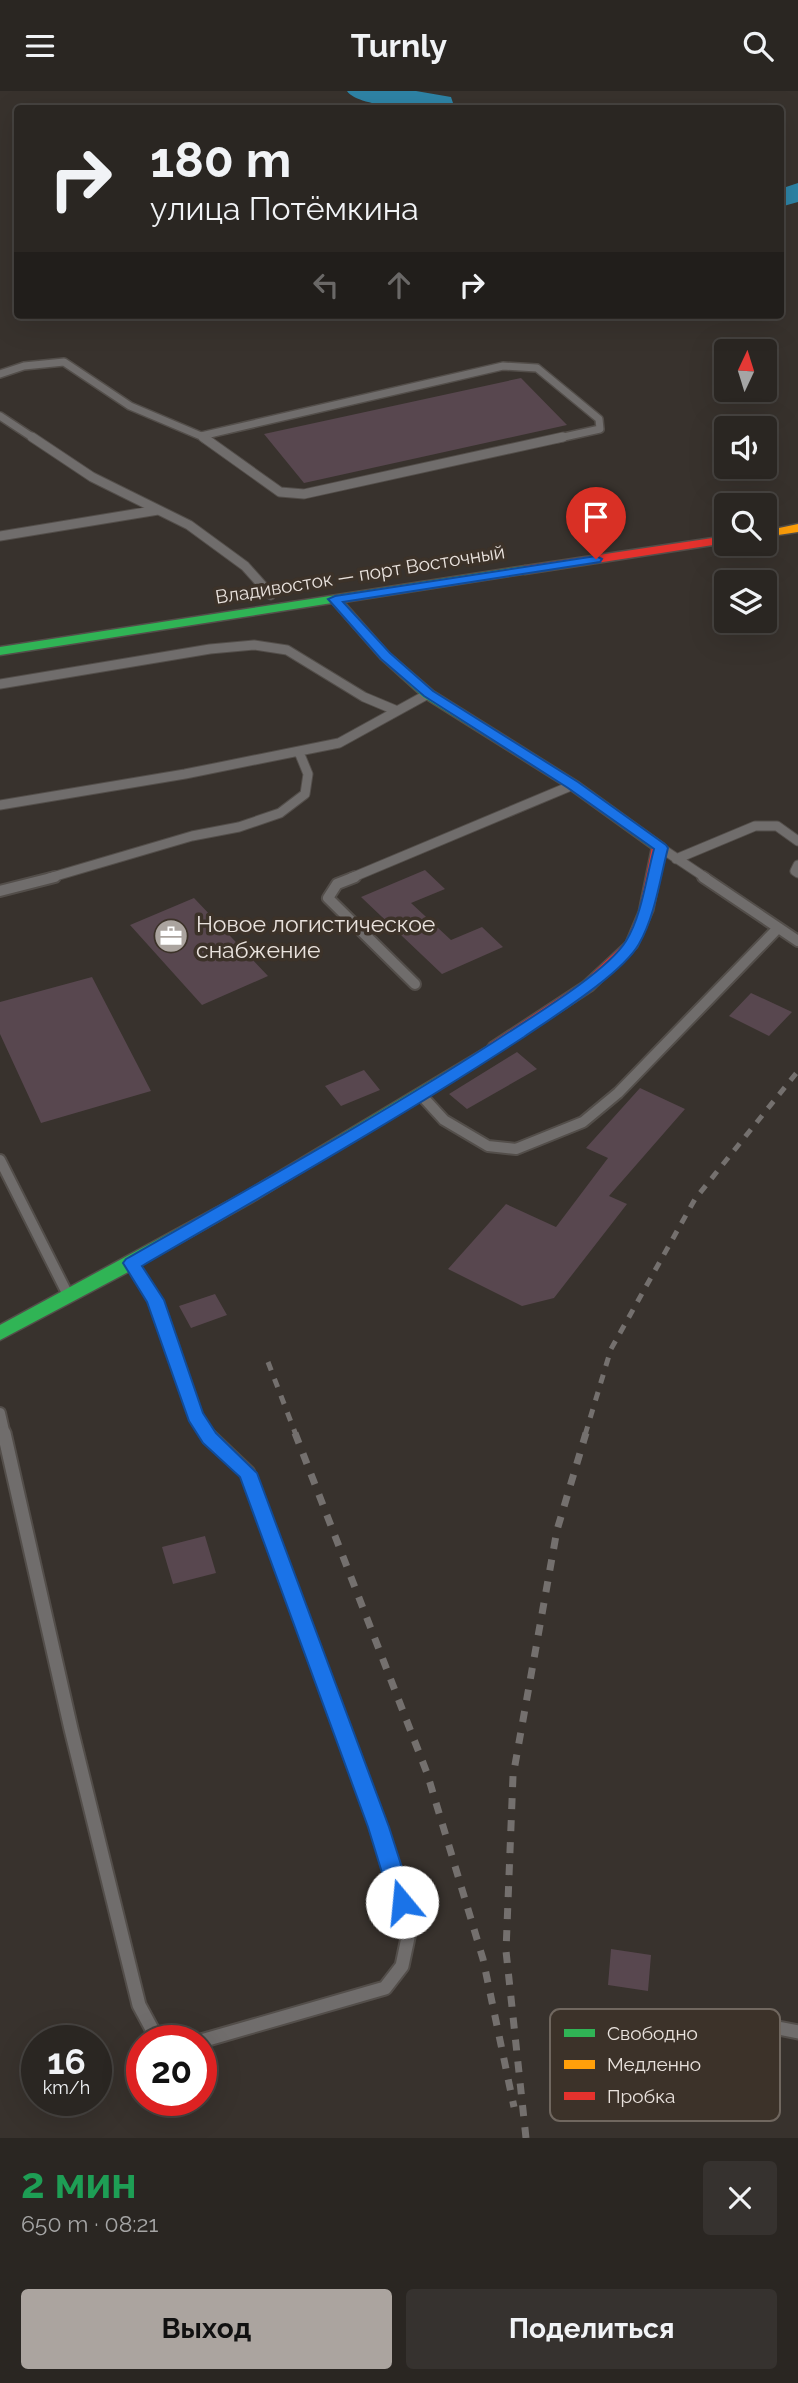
<!DOCTYPE html>
<html lang="ru">
<head>
<meta charset="utf-8">
<style>
	:root { --surface:#2a2622; --page:#36322f; --text:#f1f3f6; --muted:#a5a5a5; --line:#464340; --accent:#aba49f }
	body { margin:0; font-family:Raleway,sans-serif; background:var(--page); color:var(--text); height:100vh; display:flex; flex-direction:column; font-size:26px; white-space:nowrap }
	* { box-sizing:border-box; margin:0 }
	p { font-size:23px; color:var(--muted) }
	.icon { flex:none; width:38px; height:38px; fill:none; stroke:currentColor; stroke-width:2; stroke-linecap:round; stroke-linejoin:round }
	.map { position:relative; height:2047px; overflow:hidden }
	.panel { display:flex; flex-direction:column; background:var(--surface); flex:1 }
	.panel>* { flex:none }
	.hud { position:absolute; left:14px; top:14px; width:770px; height:214px; border-radius:7px; box-shadow:0 7px 28px #0002,0 0 0 2px var(--line); background:#2a2622; color:var(--text); overflow:hidden }
	.needle { width:46px; rotate:4deg }
	.tools { position:absolute; left:714px; top:248px; display:grid; gap:14px }
	.tools a { display:grid; place-items:center; width:63px; height:63px; border-radius:7px; background:var(--surface); box-shadow:0 7px 28px #0002,0 0 0 2px var(--line); font-size:35px }
	.speed { position:absolute; left:21px; top:1934px; display:flex; gap:14px; font-size:35px; font-weight:700; text-align:center }
	.speed>* { display:grid; place-content:center; width:91px; height:91px; border-radius:50%; background:var(--surface); box-shadow:0 7px 28px #0002,0 0 0 2px var(--line); line-height:1 }
	.speed small { font-size:18px; font-weight:400 }
	.speed .limit { border:10px solid #d22; background:#fff; color:#111 }
	.pin { position:absolute; display:grid; place-items:center; width:60px; height:60px; color:#fff; margin:-72px -30px; border-radius:50% 50% 50% 0; rotate:-45deg; box-shadow:0 0 7px #0007 }
	.pin .icon { rotate:45deg }
	.me { position:absolute; width:77px; margin:-38px; rotate:343deg; stroke-linejoin:round; filter:drop-shadow(0 0 5px #0008) }
	.turn { display:flex; align-items:center; gap:24px; height:147px; padding:0 21px; font-size:32px }
	.turn .icon { width:91px; height:91px; stroke-width:2.5 }
	.turn b { display:block; font-size:49px; line-height:60px }
	.lanes { display:flex; align-items:center; height:66px; padding:0 21px; background:#0003; justify-content:center; gap:35px; direction:ltr }
	.lanes .off { opacity:.35 }
	.round { display:grid; place-items:center; flex:none; width:74px; height:74px; border-radius:7px; background:var(--page) }
	.overview { display:flex; align-items:center; justify-content:space-between; height:119px; padding:0 21px }
	h1 { font-size:42px; font-weight:700; line-height:52px; color:#1e9e55 }
	.cta { display:flex; gap:14px; margin-top:auto; padding:14px 21px }
	.cta a { flex:1; height:80px; border-radius:7px; background:var(--accent); color:#111; font-size:28px; font-weight:700; line-height:80px; text-align:center }
	.cta a+a { background:var(--page); color:var(--text) }
	header { display:flex; justify-content:space-between; align-items:center; height:91px; padding:0 21px; background:var(--surface); font-size:32px; font-weight:700 }
	.map>svg:first-child { display:block }
	.lines { fill:none; stroke-linecap:round; stroke-linejoin:round }
	.river { fill:#2e83a5; fill-rule:evenodd }
	.building { fill:#58474f }
	.lane-far3-casing { stroke:#534e4a; stroke-width:10 }
	.lane-far2-casing { stroke:#534e4a; stroke-width:11 }
	.lane-far1-casing { stroke:#534e4a; stroke-width:14 }
	.lane-casing { stroke:#534e4a; stroke-width:17 }
	.fast-casing { stroke:#534e4a; stroke-width:3 }
	.slow-casing { stroke:#534e4a; stroke-width:3 }
	.jam-casing { stroke:#534e4a; stroke-width:3 }
	.lane-far3 { stroke:#706d6c; stroke-width:7 }
	.lane-far2 { stroke:#706d6c; stroke-width:9 }
	.lane-far1 { stroke:#706d6c; stroke-width:10 }
	.lane { stroke:#706d6c; stroke-width:13 }
	.fast { fill:#30b455; fill-rule:evenodd }
	.slow { fill:#ff9f0a; fill-rule:evenodd }
	.jam { fill:#e5322d; fill-rule:evenodd }
	.rail-far1 { stroke:#74706e; stroke-width:5; stroke-dasharray:9 9; stroke-linecap:butt }
	.rail { stroke:#74706e; stroke-width:7; stroke-dasharray:11 11; stroke-linecap:butt }
	.route { fill:#1a73e8; stroke:#114b97; stroke-width:2 }
	.labels { text-anchor:middle; dominant-baseline:central; stroke-width:7; stroke-linejoin:round; paint-order:stroke }
	.far-street-label { font-size:19px; fill:#e9e2dd; stroke:#3c3229 }
	.poi-label { font-size:23px; fill:#e9e2dd; stroke:#3c3229; text-anchor:start }
	.key { fill:#3c3229; stroke:#70675f; stroke-width:2 }
	.key-label { font-size:19px; fill:#e9e2dd }
</style>
</head>
<body>
<header><svg class="icon" aria-label="menu" viewBox="0 0 24 24"><path d="M4 6h16M4 12h16M4 18h16"/></svg>Turnly<svg class="icon" aria-label="search" viewBox="0 0 24 24"><circle cx="10" cy="10" r="6"/><path d="M15 15l6 6"/></svg></header>
<div class="map">
<svg width="798" height="2047" viewBox="0 0 798 2047">
	<rect width="100%" height="100%" fill="#38322d"/>
	<g class="lines">
		<path class="river" d="M347,0H416L451,6L455,18C433,18 359,18 347,0Z
			M798,92V111L780,116V98Z"/>
	</g>
	<path class="building" d="M521,287L567,334L304,392L264,343Z
		M425,779L445,798L411,812L451,849L482,836L503,856L442,883L361,806Z
		M194,807L268,885L202,914L130,834Z
		M92,886L151,1000L41,1032L0,943V911Z
		M751,902L792,921L769,945L729,925Z
		M517,961L537,978L467,1018L449,1003Z
		M364,979L380,999L341,1015L325,995Z
		M640,997L685,1018L609,1105L627,1113L554,1207L522,1215L448,1178L506,1113L556,1136L608,1067L586,1057Z
		M215,1203L227,1224L191,1237L179,1215Z
		M205,1445L216,1482L173,1493L162,1456Z
		M611,1858L651,1864L648,1900L608,1894Z"/>
	<g class="lines">
		<g class="lane-far3-casing">
			<path id="lane-far3" d="M0,283L24,275L64,271L130,315L201,345
				M0,325L35,348
				M201,345L205,348
				M201,345L503,275L537,277L599,328L600,338L555,348"/>
		</g>
		<g class="lane-far2-casing">
			<path id="lane-far2" d="M32,346L92,386L189,434L245,475L271,504
				M203,346L280,401L304,403L563,346
				M0,445L158,419
				M0,593L210,558L254,554L287,559L364,606L395,619
				M0,714L185,683L339,652L428,603
				M661,757L706,787
				M676,768L755,735H777L798,750
				M798,774L795,780L798,782
				M49,787L192,745L239,736L280,722L305,703L308,683L299,661
				M351,787L573,694"/>
		</g>
		<g class="lane-far1-casing">
			<path id="lane-far1" d="M355,786L337,793L328,807L415,893
				M703,786L798,850
				M0,800L55,786
				M422,1005L444,1029L488,1055L516,1058L583,1031L618,1002L778,837
				M0,1069L68,1204
				M132,1173L155,1209L195,1325L208,1344
				M0,1322L5,1344"/>
		</g>
		<g class="lane-casing">
			<path id="lane" d="M4,1342L71,1638L139,1914L153,1940L171,1950
				M773,1936L798,1941
				M201,1950L385,1897L402,1875L410,1837L379,1736L248,1382L206,1342"/>
		</g>
		<g class="fast-casing">
			<path id="fast" d="M525,475L531,479L529,482L344,511L389,562L433,600L578,691L664,753L666,756L664,759H654L568,697L423,606L381,568L332,512L0,564V556Z
				M495,951L503,956L500,960L256,1109L132,1179L0,1249V1234L245,1101Z"/>
		</g>
		<g class="slow-casing">
			<path id="slow" d="M798,433V441L765,446V440Z"/>
		</g>
		<g class="jam-casing">
			<path id="jam" d="M726,445V452L525,483L519,479L525,475Z
				M659,752L666,756L653,820L637,856L593,899L500,960H490L487,956L490,952L583,891L626,851L639,820L652,756Z"/>
		</g>
		<use href="#lane-far3" class="lane-far3"/>
		<use href="#lane-far2" class="lane-far2"/>
		<use href="#lane-far1" class="lane-far1"/>
		<use href="#lane" class="lane"/>
		<use href="#fast" class="fast"/>
		<use href="#slow" class="slow"/>
		<use href="#jam" class="jam"/>
		<path class="rail-far1" d="M268,1271L296,1344
			M585,1344L611,1258L695,1108L798,980"/>
		<path class="rail" d="M295,1342L427,1682L483,1868L514,2016
			M526,2047L506,1860L513,1685L557,1439L586,1342"/>
	</g>
	<path class="route" d="M596,465L602,468L600,471L343,511L390,562L433,600L578,691L666,754L668,757C660,788 655,825 639,853C622,883 553,926 524,946C400,1027 271,1100 142,1175L164,1209L203,1322L216,1342L257,1382L389,1736L413,1811L410,1819L402,1822L394,1819L391,1811L368,1736L240,1386L203,1352L189,1330L147,1211L123,1172L126,1168C255,1094 385,1022 509,941C540,921 608,879 626,850C642,824 646,787 654,758L568,697L424,605L381,568L328,508L335,505Z"/>
	<defs>
		<g id="office-disc" transform="scale(1.75)"><circle r="9.5" fill="#aba49f" stroke="#3c3229"/><path d="M-6-3h4V-5.5h4V-3h4V5H-6ZM-1-4.5V-3h2v-1.5ZM-6 0V1H6V0Z" fill="#fff"/></g>
	</defs>
	<g fill-rule="evenodd">
		<use href="#office-disc" x="171" y="845"/>
	</g>
	<g class="labels">
		<g class="far-street-label">
			<text transform="translate(360 483) rotate(-9)">Владивосток — порт Восточный</text>
		</g>
		<g class="poi-label">
			<text x="196" y="832">Новое логистическое<tspan x="196" dy="26">снабжение</tspan></text>
		</g>
	</g>
	<rect x="550" y="1918" width="230" height="112" rx="10" class="key"/>
	<rect x="564" y="1938" width="31" height="8" fill="#30b455"/>
	<rect x="564" y="1969" width="31" height="9" fill="#ff9f0a"/>
	<rect x="564" y="2001" width="31" height="8" fill="#e5322d"/>
	<g class="key-label">
		<text x="607" y="1949">Свободно</text>
		<text x="607" y="1980">Медленно</text>
		<text x="607" y="2012">Пробка</text>
	</g>
</svg>
<div class="tools">
<a><svg class="needle" viewBox="-14 -14 28 28"><path d="M0-13l5 13h-10z" fill="#e53935"/><path d="M0 13l5-13h-10z" fill="#a5a5a5"/></svg></a>
<a><svg class="icon" aria-label="sound" viewBox="0 0 24 24"><path d="M4 9h4l5-4v14l-5-4H4zM17 9q2 3 0 6"/></svg></a>
<a><svg class="icon" aria-label="search" viewBox="0 0 24 24"><circle cx="10" cy="10" r="6"/><path d="M15 15l6 6"/></svg></a>
<a><svg class="icon" aria-label="layers" viewBox="0 0 24 24"><path d="M12 4l9 5-9 5-9-5zM3 14l9 5 9-5"/></svg></a>
</div>
<div class="speed"><div>16<small>km/h</small></div><div class="limit">20</div></div>
<div class="pin" style="left:596px;top:468px;background:#d93025"><svg class="icon" aria-label="arrive" viewBox="0 0 24 24"><path d="M6 21V4h12l-3 4 3 4H6"/></svg></div>
<svg class="me" style="left:402px;top:1811px" viewBox="-20 -20 40 40"><circle r="19" fill="#fff"/><path d="M0-13L10 11 0 6-10 11z" fill="#1a73e8"/></svg>
<div class="hud">
<div class="turn"><svg class="icon" aria-label="right" viewBox="0 0 24 24"><path d="M7 20v-9h11M14 6l5 5-5 5"/></svg><div><b>180 m</b>улица Потёмкина</div></div>
<div class="lanes"><svg class="icon off" aria-label="left" viewBox="0 0 24 24"><path d="M17 20v-9H6M10 6l-5 5 5 5"/></svg><svg class="icon off" aria-label="ahead" viewBox="0 0 24 24"><path d="M12 20V5M6 11l6-6 6 6"/></svg><svg class="icon" aria-label="right" viewBox="0 0 24 24"><path d="M7 20v-9h11M14 6l5 5-5 5"/></svg></div>
</div>
</div>
<section class="panel">
<div class="overview"><div><h1>2 мин</h1><p>650 m · 08:21</p></div><a class="round"><svg class="icon" aria-label="close" viewBox="0 0 24 24"><path d="M6 6l12 12M18 6L6 18"/></svg></a></div>
<div class="cta"><a>Выход</a><a>Поделиться</a></div>
</section>
</body>
</html>
